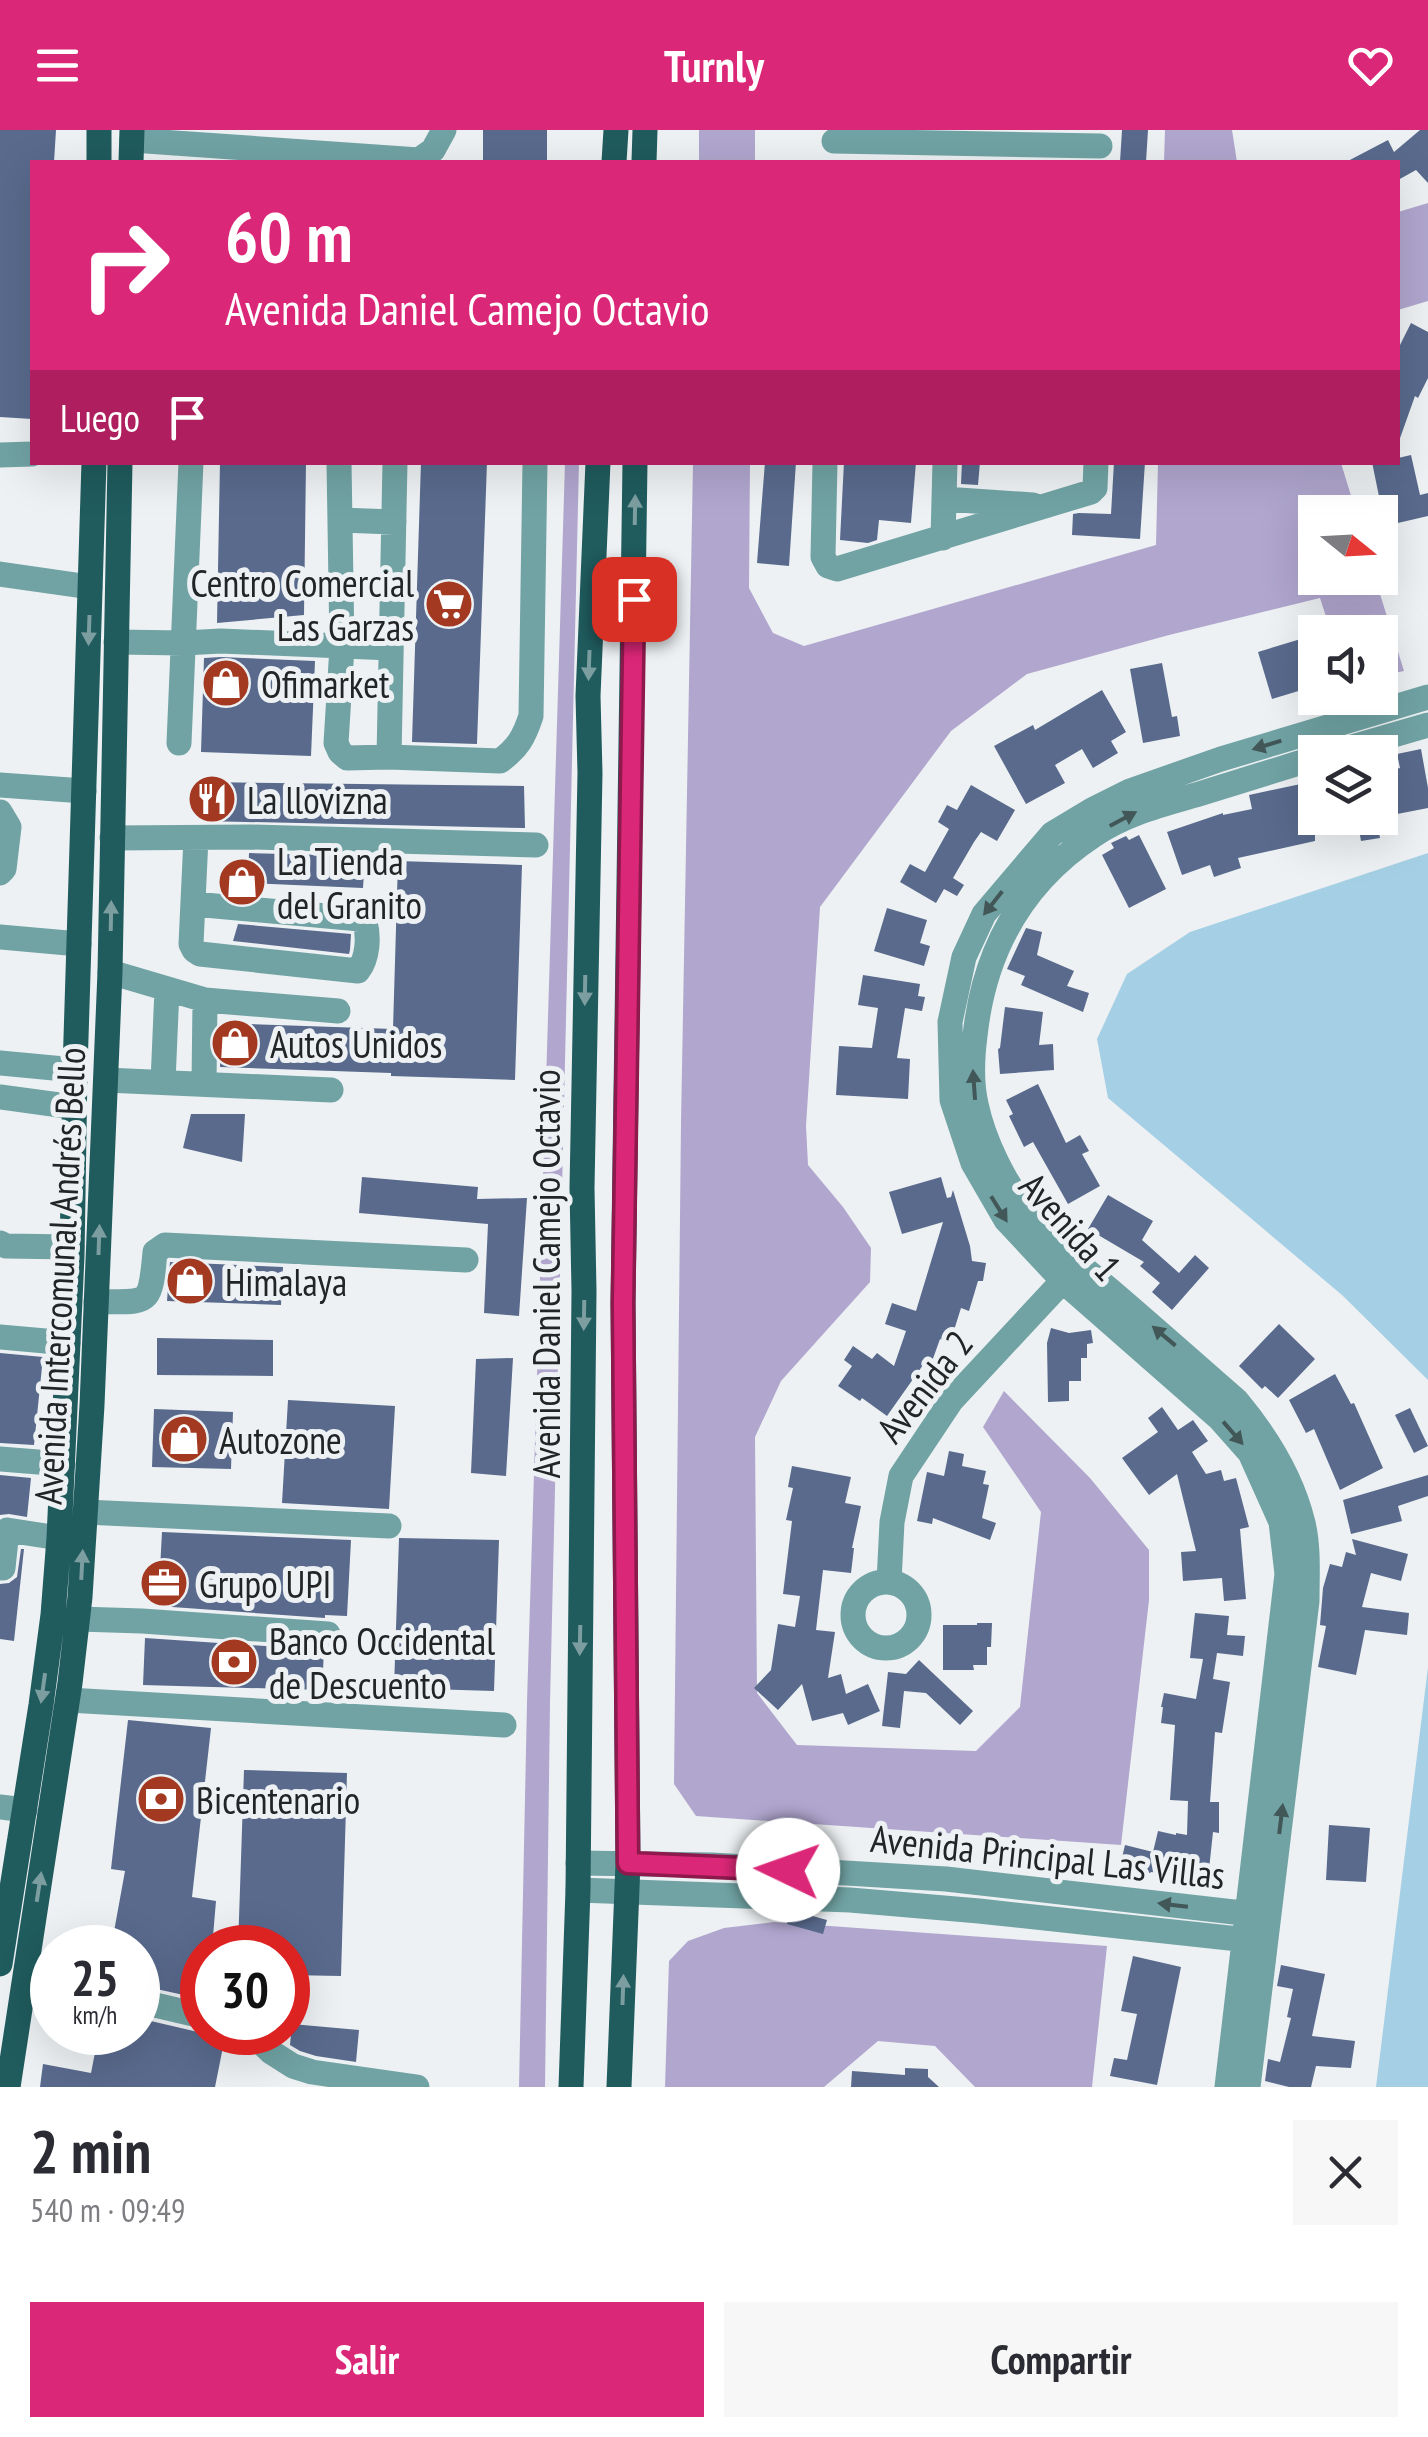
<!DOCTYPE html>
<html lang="es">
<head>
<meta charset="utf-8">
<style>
	:root { --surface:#fff; --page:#f7f7f7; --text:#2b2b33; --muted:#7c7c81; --accent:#db2777 }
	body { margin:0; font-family:"PT Sans Narrow",sans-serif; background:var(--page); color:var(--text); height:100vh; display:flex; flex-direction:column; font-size:38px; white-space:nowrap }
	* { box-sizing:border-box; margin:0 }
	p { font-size:32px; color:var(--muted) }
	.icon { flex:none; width:55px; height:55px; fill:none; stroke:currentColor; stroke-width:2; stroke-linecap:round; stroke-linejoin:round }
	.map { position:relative; height:1957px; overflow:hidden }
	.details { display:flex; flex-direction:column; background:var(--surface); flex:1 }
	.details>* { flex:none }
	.banner { position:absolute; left:30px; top:30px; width:1370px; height:305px; border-radius:0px; box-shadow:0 10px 40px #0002; background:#db2777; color:#fff; overflow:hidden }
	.needle { width:65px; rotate:108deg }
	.controls { position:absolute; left:1298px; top:365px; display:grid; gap:20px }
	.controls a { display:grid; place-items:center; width:100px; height:100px; border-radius:0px; background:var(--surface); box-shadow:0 10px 40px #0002; font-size:50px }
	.speed { position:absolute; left:30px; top:1795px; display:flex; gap:20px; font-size:50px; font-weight:700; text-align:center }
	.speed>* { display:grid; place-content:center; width:130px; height:130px; border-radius:50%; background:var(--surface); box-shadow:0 10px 40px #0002; line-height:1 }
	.speed small { font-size:25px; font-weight:400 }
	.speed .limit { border:15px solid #d22; background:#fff; color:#111 }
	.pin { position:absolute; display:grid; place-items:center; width:85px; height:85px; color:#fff; margin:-42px; border-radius:20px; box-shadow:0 5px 15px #0006 }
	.me { position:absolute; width:110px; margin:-55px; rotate:273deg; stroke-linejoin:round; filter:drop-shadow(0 0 8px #0008) }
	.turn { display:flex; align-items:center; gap:35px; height:210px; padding:0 30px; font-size:45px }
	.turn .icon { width:130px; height:130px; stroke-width:2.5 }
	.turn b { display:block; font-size:70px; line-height:85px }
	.then { display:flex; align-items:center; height:95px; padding:0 30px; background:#0003; gap:20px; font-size:38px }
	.round { display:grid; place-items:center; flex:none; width:105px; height:105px; border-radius:0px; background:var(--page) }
	.head { display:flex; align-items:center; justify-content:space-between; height:170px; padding:0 30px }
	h1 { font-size:60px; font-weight:600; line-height:75px }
	.action { display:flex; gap:20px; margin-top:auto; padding:20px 30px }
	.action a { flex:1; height:115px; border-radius:0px; background:var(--accent); color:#fff; font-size:40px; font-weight:600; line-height:115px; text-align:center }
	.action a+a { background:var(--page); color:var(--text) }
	header { display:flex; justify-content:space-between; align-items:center; height:130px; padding:0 30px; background:var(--accent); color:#fff; font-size:45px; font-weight:600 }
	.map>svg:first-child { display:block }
	.green { fill:#a5cfe5 }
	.water { fill:#b0a6ce }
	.building { fill:#596a8d }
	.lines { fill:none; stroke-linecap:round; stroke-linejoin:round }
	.minor { stroke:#71a3a4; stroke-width:25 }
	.major { stroke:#205b5d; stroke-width:25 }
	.oneway { fill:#7c9ea0 }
	.oneway2 { fill:#425758 }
	.route-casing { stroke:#8e194d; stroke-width:25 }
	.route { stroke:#db2777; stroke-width:18 }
	.labels { text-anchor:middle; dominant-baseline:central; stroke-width:10; stroke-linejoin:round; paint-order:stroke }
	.poi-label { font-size:38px; fill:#232425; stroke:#edf1f3; text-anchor:start }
	.street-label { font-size:38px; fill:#232425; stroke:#edf1f3 }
</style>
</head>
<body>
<header><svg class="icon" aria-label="menu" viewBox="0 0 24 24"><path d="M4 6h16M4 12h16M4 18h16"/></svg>Turnly<svg class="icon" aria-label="heart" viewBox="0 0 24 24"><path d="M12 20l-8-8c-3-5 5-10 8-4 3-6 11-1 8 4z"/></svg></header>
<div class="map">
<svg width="1428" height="1957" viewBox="0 0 1428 1957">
	<rect width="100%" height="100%" fill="#edf1f3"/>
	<path class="green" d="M1428,723V1250L1342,1165L1108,968L1097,909L1127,844L1190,802Z
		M1428,1537V1957H1376Z"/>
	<path class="water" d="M699,0H755V32H699Z
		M1165,0H1232L1237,32H1164Z
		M1428,73V171L1398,180V82Z
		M579,332L550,1573L545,1957H519L527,1572L565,333Z
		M693,333H750L749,458L773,503L804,516L1156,415L1158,333H1341L1356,382H1315V448H1375L1404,541L1380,546V502H1331L1320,468L1169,505L1027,544L951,601L820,777L806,996L808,1035L843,1077L871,1118L870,1152L781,1251L755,1307L757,1563L797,1615L976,1621L1020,1577L1041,1382L983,1297L1004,1261L1090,1348L1149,1420V1470L1121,1715L696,1686L674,1654L681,993Z
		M774,1792L1107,1816L1092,1957H975L935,1916L878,1911L824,1957H665L669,1831L688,1811L724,1798Z"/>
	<path class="building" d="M0,0H56L54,32H32V289L0,287Z
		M483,0H547V32H483Z
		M1122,0H1148L1146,32H1120Z
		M1420,0H1428V53L1416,40L1398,50V32H1346L1388,10L1394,22Z
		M1411,193L1428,202V248L1418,268L1415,266L1399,311H1398V219Z
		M1411,325L1420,365L1428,363V386L1385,396L1372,332H1398V328Z
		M220,332H306L304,485L217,493Z
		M421,332H487L477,614L412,612Z
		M765,332H796L789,436L757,433Z
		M844,332H916L911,393L879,390L877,410L868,413L840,410Z
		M962,332H980L978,355L961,354Z
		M1114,332H1145L1140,409L1072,405L1073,384L1079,383L1111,384Z
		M1304,508L1315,547V556L1272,569L1258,522Z
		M221,527L315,531L311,626L201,622L204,528Z
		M1162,533L1172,587L1177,586L1180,606L1143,613L1130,539Z
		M1102,560L1126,602L1111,611L1118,623L1093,638L1082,619L1055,635L1065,653L1026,674L994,616L1033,595L1035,600Z
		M1421,619L1428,658V678L1392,685L1384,642L1400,638L1397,624Z
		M1315,651V711L1238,728L1241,738L1214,747L1210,735L1182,745L1167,702L1223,683V685L1252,679L1249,665Z
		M204,652L524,656L525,698L203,691Z
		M971,655L1015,680L997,711L981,702L974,712L953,748L964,755L957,766L944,759L936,773L900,752L910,734L925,742L949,699L938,692L947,675L957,680Z
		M1357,688H1376L1380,708L1361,711Z
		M1139,705L1166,759L1129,778L1102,725L1114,718L1111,713L1126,706L1129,710Z
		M249,723L365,726L363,758L248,753Z
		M398,731L522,735L515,950L391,946V943L220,937L221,893L393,899Z
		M887,778L927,790L920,813L930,816L924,836L874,821Z
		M238,794L351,804L350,820L349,824L233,811Z
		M1026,798L1042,802L1037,825L1074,841L1067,856L1089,863L1083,882L1021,855L1025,846L1007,839Z
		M863,845L920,854L918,866L925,867L922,881L905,878L897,928L910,929L908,969L836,965L839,916L872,918L878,878L858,875Z
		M1005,877L1043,882L1039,915L1053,914L1054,940L1000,944L998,919L1000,918Z
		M1038,954L1066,1013L1080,1005L1089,1021L1082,1024L1100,1056L1068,1074L1033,1012L1024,1017L1009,986L1013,984L1006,970Z
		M191,984H245L242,1032L183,1018Z
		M362,1047L478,1057L477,1069L527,1068L519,1186L484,1183L488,1094L359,1083Z
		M941,1047L947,1068L951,1067L953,1060L970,1116L972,1131L986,1133L983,1151H978L969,1181L961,1178L950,1213L940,1209L930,1237L923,1235L887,1286L862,1268L860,1271L838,1256L852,1236L844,1230L853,1216L872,1229L877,1223L894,1236L906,1201L885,1194L892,1173L916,1181L943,1092L902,1104L889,1062Z
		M1108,1065L1153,1091L1142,1110L1179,1143L1195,1125L1209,1138L1172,1180L1152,1162L1160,1153L1140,1136L1144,1132L1088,1099Z
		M170,1132L283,1137L281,1175L167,1171Z
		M1279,1194L1315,1229L1278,1268L1265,1256L1262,1259L1239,1236Z
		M1051,1198L1069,1203L1091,1200L1093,1213L1087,1214V1228H1081V1251H1069V1271L1048,1272L1047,1213Z
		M157,1208L273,1210V1246L157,1245Z
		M0,1223L43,1227L34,1315L0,1313Z
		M513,1228L506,1346L471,1343L476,1229Z
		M1335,1244L1351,1274L1354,1273L1383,1338L1340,1360L1314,1299L1306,1303L1289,1270Z
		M288,1270L395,1276L389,1379L282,1373Z
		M1162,1277L1178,1300L1193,1290L1208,1311L1192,1322L1206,1344L1221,1340L1224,1351L1236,1348L1249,1397L1240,1399L1246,1469L1224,1471L1222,1448L1183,1451L1181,1422L1196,1421L1177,1344L1149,1365L1122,1328L1158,1302L1148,1288Z
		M1410,1278L1428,1316L1414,1323L1395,1285Z
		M154,1279L233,1282L231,1339L152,1337Z
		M949,1321L964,1324L962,1336L986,1341L983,1354L989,1355L982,1388L996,1393L990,1410L933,1388L932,1394L917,1391L927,1342L944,1346Z
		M792,1336L851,1347L845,1373L861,1376L852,1418H854L851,1443L823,1440L816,1500L835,1502L828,1548L841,1544L846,1564L868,1554L880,1581L848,1595L843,1583L812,1591L802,1554L778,1580L754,1558L771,1540L778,1494L795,1497L800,1466L783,1464L792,1391L786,1390L793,1358L788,1357Z
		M0,1345L31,1348L27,1387L9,1384L0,1385Z
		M1428,1345V1366L1398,1376L1402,1391L1351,1404L1343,1370Z
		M162,1402L351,1410L347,1486L325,1485V1488L158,1476Z
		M399,1408L499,1410L494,1561L394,1558Z
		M1352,1409L1408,1424L1401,1451L1371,1443L1362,1477L1409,1483L1407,1505L1365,1500L1356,1545L1318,1537L1326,1496L1320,1495L1323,1458L1330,1434L1342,1437L1346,1422L1356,1425Z
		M21,1419H24L14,1511L0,1509V1454L9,1453L17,1447Z
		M1195,1483L1229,1486L1227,1505L1245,1506L1243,1526L1217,1523L1213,1549L1230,1552L1222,1603L1215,1602L1210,1672H1219V1703L1213,1702L1208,1749L1151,1742L1150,1743L1120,1736L1125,1715L1153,1722L1158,1701L1176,1705V1703L1187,1705L1188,1671L1170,1670L1175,1595L1161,1593L1163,1577H1161L1164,1563L1196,1569L1203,1529L1190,1528Z
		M977,1493H992L991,1517H987V1535H973L974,1540H943V1495H977Z
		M145,1508L324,1520L322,1560L143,1555Z
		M919,1530L973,1581L960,1595L926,1563L904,1561L900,1598L882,1596L888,1542L906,1544Z
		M128,1590L211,1598L192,1767L216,1771L212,1818H202V1869L138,1855V1818H111L125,1741L111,1739Z
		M244,1640L347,1643L341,1846L288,1845V1818H238Z
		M1329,1695L1370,1698L1366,1752L1326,1750Z
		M790,1784L809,1785L827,1790L823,1804L787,1794Z
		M1133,1826L1181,1837L1157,1955L1110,1946L1114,1928L1127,1930L1137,1884L1121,1881Z
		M1281,1835L1325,1844L1312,1906L1355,1911L1351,1938L1316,1936L1311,1957H1289L1265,1951L1268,1929L1280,1932L1291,1888L1287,1887L1293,1859L1277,1856Z
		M138,1888L198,1902H226L215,1957H40L43,1934L91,1943L99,1902H138Z
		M292,1894L359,1900L356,1932L316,1926L300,1921L290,1915Z
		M905,1938L928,1939V1947L939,1957H851L852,1941L905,1945Z"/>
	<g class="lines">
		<path class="minor" d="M132,10L419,30L433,20L444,0
			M834,11L1100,16
			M0,325L32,324
			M339,332L342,517L336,613L340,622L347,628L389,627L500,631C518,618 524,607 531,586L535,332
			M825,332L823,427L828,436L837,439L1091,362L1095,358L1096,332
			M944,369L1033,375
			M340,390L394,392
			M943,408L945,332
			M0,444L90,457
			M116,512L184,513L221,511L391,518
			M179,613L191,332
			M1335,622L1428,595
			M389,627L395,332
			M0,655L84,661
			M0,682L9,697L4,739L0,743
			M112,708L250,707L536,715
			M193,774L360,789L365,792C369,807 368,828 358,841L200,824L194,820L191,814L196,708
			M0,807L79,814
			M110,842L205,870L338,881
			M0,933L75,940
			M106,950L331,960
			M163,952L167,859
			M204,953L205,870
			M0,967L74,977
			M0,1113L6,1116L72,1117
			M96,1172C150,1171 150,1178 155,1122L165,1115L466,1130
			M0,1207L68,1213
			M0,1329L63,1334
			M85,1382L389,1396
			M3,1438L7,1400L59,1408
			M889,1452L892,1392L901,1346L951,1271L1072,1141
			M853 1485a33 33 0 1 1 66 0a33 33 0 1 1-66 0Z
			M78,1489L142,1491L328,1504
			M68,1570L504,1595
			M0,1677L25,1680
			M578,1733L712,1735L946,1749L1260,1785
			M578,1760L850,1770L979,1781L1257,1811
			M25,1851L52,1855
			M138,1871L202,1886
			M250,1902L271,1922L293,1936L312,1942L417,1957
			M1227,1957L1287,1444L1281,1392L1250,1323L1219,1288L1064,1152L1006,1090L973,1033L952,970L950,892L964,827L984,784L1052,704L1092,680L1130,661L1221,629L1428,567
			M1248,1957L1307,1471C1307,1445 1309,1418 1303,1393C1292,1347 1267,1307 1237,1271C1195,1234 1153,1197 1111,1161C1084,1138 1049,1112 1028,1083C1005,1053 984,1012 976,974C971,952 972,929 975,906C984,821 1021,753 1094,705C1127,683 1161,675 1199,664C1238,652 1276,640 1315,628"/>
		<path class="major" d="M99,32V0
			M131,32L132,0
			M614,32L616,0
			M644,32L645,0
			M0,1834L41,1575L53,1485L59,1408L72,1126L75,940L94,332
			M8,1957L70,1553L80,1467L92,1275L110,842L120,332
			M571,1957L578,1760L584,1161L582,1058L590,643L588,566L598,332
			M619,1957L628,1733L623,1173L635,332"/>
	</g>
	<defs><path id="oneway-solid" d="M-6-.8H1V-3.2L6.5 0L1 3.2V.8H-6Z" transform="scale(2.5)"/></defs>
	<g class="oneway">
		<use href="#oneway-solid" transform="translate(635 380) rotate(-89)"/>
		<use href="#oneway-solid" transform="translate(89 500) rotate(92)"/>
		<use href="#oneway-solid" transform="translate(589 535) rotate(92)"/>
		<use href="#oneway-solid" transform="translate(111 786) rotate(-89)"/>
		<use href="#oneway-solid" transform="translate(585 860) rotate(91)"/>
		<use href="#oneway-solid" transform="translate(99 1110) rotate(-88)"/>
		<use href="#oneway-solid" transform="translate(584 1185) rotate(91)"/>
		<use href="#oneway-solid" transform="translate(82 1435) rotate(-87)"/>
		<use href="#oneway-solid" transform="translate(580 1510) rotate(91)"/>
		<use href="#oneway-solid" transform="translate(43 1558) rotate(98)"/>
		<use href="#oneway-solid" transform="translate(39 1757) rotate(-81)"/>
		<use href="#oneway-solid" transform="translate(623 1860) rotate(-88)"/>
	</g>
	<g class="oneway2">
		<use href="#oneway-solid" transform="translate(1267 615) rotate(163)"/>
		<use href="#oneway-solid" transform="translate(1123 689) rotate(-28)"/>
		<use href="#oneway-solid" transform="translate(993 773) rotate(128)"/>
		<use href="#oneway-solid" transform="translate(974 955) rotate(-94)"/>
		<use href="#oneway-solid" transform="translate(999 1079) rotate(58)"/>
		<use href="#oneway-solid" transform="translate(1164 1206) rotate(-140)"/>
		<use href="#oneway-solid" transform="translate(1233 1303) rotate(49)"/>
		<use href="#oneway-solid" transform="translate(1281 1689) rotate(-83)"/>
		<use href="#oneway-solid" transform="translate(1173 1775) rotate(-173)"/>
	</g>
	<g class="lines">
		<g class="route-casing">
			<path id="route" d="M634,469L623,1173L628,1733L788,1740"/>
		</g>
		<use href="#route" class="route"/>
	</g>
	<defs>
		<g id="supermarket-disc" transform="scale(2.5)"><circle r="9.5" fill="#a23920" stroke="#edf1f3"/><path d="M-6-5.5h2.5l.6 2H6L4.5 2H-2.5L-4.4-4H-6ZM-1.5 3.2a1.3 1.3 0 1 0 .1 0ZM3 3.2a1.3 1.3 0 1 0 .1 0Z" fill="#fff"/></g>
		<g id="shop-disc" transform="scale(2.5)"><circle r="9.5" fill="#a23920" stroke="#edf1f3"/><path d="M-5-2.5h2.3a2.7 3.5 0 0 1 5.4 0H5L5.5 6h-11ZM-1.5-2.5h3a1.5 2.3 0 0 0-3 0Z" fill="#fff"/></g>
		<g id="restaurant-disc" transform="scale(2.5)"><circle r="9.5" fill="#a23920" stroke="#edf1f3"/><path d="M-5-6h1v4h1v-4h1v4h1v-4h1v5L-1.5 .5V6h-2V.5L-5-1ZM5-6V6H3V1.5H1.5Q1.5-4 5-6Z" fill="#fff"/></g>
		<g id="office-disc" transform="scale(2.5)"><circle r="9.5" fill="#a23920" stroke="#edf1f3"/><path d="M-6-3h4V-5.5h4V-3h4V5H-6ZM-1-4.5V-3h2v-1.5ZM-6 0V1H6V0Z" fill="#fff"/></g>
		<g id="bank-disc" transform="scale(2.5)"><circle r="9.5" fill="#a23920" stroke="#edf1f3"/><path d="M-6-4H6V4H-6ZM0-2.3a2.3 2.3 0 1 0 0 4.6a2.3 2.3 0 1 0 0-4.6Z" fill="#fff"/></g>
	</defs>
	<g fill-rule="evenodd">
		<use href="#supermarket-disc" x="449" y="474"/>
		<use href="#shop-disc" x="226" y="553"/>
		<use href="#restaurant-disc" x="212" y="669"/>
		<use href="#shop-disc" x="242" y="752"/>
		<use href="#shop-disc" x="235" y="913"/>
		<use href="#shop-disc" x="190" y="1151"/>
		<use href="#shop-disc" x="184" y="1309"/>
		<use href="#office-disc" x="164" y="1453"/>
		<use href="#bank-disc" x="234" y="1532"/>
		<use href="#bank-disc" x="161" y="1669"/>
	</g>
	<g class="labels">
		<g class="poi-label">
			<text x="414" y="452" text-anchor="end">Centro Comercial<tspan x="414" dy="44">Las Garzas</tspan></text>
			<text x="261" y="553">Ofimarket</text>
			<text x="247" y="669">La llovizna</text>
			<text x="277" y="730">La Tienda<tspan x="277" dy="44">del Granito</tspan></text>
			<text x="270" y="913">Autos Unidos</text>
			<text x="225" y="1151">Himalaya</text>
			<text x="219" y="1309">Autozone</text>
			<text x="199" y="1453">Grupo UPI</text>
			<text x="269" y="1510">Banco Occidental<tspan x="269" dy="44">de Descuento</tspan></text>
			<text x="196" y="1669">Bicentenario</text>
		</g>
		<g class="street-label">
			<text transform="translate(1071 1096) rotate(48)">Avenida 1</text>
			<text transform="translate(545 1144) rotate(-90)">Avenida Daniel Camejo Octavio</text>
			<text transform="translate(59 1146) rotate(-87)">Avenida Intercomunal Andrés Bello</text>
			<text transform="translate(924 1256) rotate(-52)">Avenida 2</text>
			<text transform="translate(1048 1726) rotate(6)">Avenida Principal Las Villas</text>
		</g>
	</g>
</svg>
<div class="controls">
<a><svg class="needle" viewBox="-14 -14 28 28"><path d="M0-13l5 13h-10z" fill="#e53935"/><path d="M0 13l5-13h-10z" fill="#7c7c81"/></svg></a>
<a><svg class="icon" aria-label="sound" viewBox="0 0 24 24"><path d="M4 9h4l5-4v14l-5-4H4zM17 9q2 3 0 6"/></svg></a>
<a><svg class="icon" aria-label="layers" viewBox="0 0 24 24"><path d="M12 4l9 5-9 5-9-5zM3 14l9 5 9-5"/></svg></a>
</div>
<div class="speed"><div>25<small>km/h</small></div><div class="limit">30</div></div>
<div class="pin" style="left:634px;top:469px;background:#d93025"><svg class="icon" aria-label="arrive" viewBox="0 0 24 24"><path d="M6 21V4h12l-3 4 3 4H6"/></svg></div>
<svg class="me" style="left:788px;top:1740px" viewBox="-20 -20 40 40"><circle r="19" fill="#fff"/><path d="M0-13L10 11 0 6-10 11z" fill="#db2777"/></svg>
<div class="banner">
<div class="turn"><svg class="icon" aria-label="right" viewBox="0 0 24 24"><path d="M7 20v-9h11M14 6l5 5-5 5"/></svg><div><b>60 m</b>Avenida Daniel Camejo Octavio</div></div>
<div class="then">Luego<svg class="icon" aria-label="arrive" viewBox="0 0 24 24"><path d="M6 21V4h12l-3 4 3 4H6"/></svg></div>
</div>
</div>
<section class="details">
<div class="head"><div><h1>2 min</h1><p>540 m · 09:49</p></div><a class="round"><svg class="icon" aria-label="close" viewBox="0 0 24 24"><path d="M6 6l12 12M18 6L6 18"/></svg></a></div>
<div class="action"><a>Salir</a><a>Compartir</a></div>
</section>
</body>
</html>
